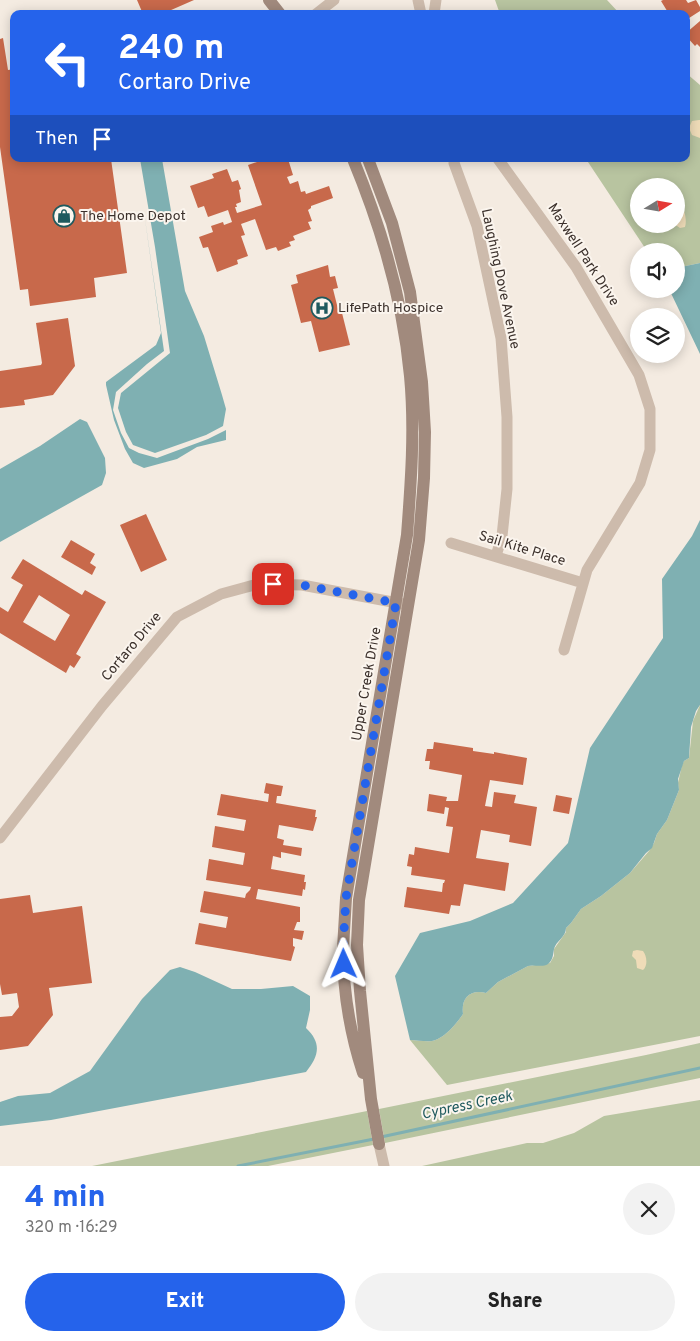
<!DOCTYPE html>
<html lang="en">
<head>
<meta charset="utf-8">
<style>
	:root { --surface:#fff; --page:#f2f2f2; --text:#222; --muted:#767676; --accent:#2563eb }
	body { margin:0; font-family:Overpass,sans-serif; background:var(--page); color:var(--text); height:100vh; display:flex; flex-direction:column; font-size:19px; white-space:nowrap }
	* { box-sizing:border-box; margin:0 }
	p { font-size:16px; color:var(--muted) }
	.icon { flex:none; width:28px; height:28px; fill:none; stroke:currentColor; stroke-width:2; stroke-linecap:round; stroke-linejoin:round }
	.map { position:relative; height:1166px; overflow:hidden }
	.drawer { display:flex; flex-direction:column; background:var(--surface); flex:1 }
	.drawer>* { flex:none }
	.top-card { position:absolute; left:10px; top:10px; width:680px; height:152px; border-radius:10px; box-shadow:0 2px 12px #0003; background:#2563eb; color:#fff; overflow:hidden }
	.needle { width:32px; rotate:79deg }
	.controls { position:absolute; left:630px; top:178px; display:grid; gap:10px }
	.controls a { display:grid; place-items:center; width:55px; height:55px; border-radius:50%; background:var(--surface); box-shadow:0 2px 12px #0003; font-size:25px }
	.pin { position:absolute; display:grid; place-items:center; width:42px; height:42px; color:#fff; margin:-21px; border-radius:10px; box-shadow:0 2px 8px #0006 }
	.me { position:absolute; width:55px; margin:-28px; rotate:359deg; stroke-linejoin:round; filter:drop-shadow(0 0 4px #0008) }
	.turn { display:flex; align-items:center; gap:18px; height:105px; padding:0 25px; font-size:22px }
	.turn .icon { width:65px; height:65px; stroke-width:2.5 }
	.turn b { display:block; font-size:35px; line-height:42px }
	.then { display:flex; align-items:center; height:48px; padding:0 25px; background:#0003; gap:10px; font-size:19px }
	.round { display:grid; place-items:center; flex:none; width:52px; height:52px; border-radius:26px; background:var(--page) }
	.head { display:flex; align-items:center; justify-content:space-between; height:85px; padding:0 25px }
	h1 { font-size:30px; font-weight:800; line-height:38px; color:var(--accent) }
	.button { display:flex; gap:10px; margin-top:auto; padding:10px 25px }
	.button a { flex:1; height:58px; border-radius:30px; background:var(--accent); color:#fff; font-size:20px; font-weight:800; line-height:58px; text-align:center }
	.button a+a { background:var(--page); color:var(--text) }
	.map>svg:first-child { display:block }
	.green { fill:#b8c4a0; fill-rule:evenodd }
	.sand { fill:#efdcb8 }
	.water { fill:#7fb0b2 }
	.lines { fill:none; stroke-linecap:round; stroke-linejoin:round }
	.stream { stroke:#7fb0b2; stroke-width:3 }
	.building { fill:#c8694b; fill-rule:evenodd }
	.street { stroke:#cdbbac; stroke-width:11 }
	.secondary { stroke:#a18a7d; stroke-width:12 }
	.route { stroke:#2563eb; stroke-width:9; stroke-dasharray:0 16.2 }
	.labels { text-anchor:middle; dominant-baseline:central; stroke-width:4; stroke-linejoin:round; paint-order:stroke }
	.poi-label { font-size:14px; fill:#3b302b; stroke:#fbf5ee; text-anchor:start }
	.street-label { font-size:14px; fill:#3b302b; stroke:#fbf5ee }
	.water-label { font-size:15px; font-style:italic; fill:#1f5a5e; stroke:#fbf5ee }
</style>
</head>
<body>
<div class="map">
<svg width="700" height="1166" viewBox="0 0 700 1166">
	<rect width="100%" height="100%" fill="#f4ebe1"/>
	<path class="green" d="M495,0H607L620,14H500Z
		M686,73L700,85V263L676,268V251H647L586,159H686ZM639,186H676V224H639Z
		M700,705V1036L447,1085L410,1040C417,1040 425,1042 432,1041C444,1039 457,1023 463,1014C461,998 470,989 486,993L498,982L528,966L550,963L554,956V949L566,932V928L571,923L581,909L601,896L630,873L649,851L654,843L657,834L667,820L679,790L678,783L682,765L684,761L689,758L693,721Z
		M700,1043V1078L385,1143L379,1109L646,1055Z
		M700,1100V1166H422L527,1143H543L574,1133L604,1116Z
		M367,1111L373,1145L268,1166H92Z"/>
	<path class="sand" d="M699,120H700V138L692,135L689,128L692,121Z
		M681,205C685,210 687,221 685,227L680,228L674,224H676V209Z
		M637,950L643,951C647,956 648,966 643,970L637,968L636,960L632,956L633,951Z"/>
	<path class="water" d="M140,159H162L185,291L204,336L222,395L226,409L223,426L206,435L155,453L133,445L126,432L118,408L121,393L170,353L155,247Z
		M144,212L164,351L147,364L116,392L113,410L121,433L129,448L139,453L157,458L208,439L226,430V440L197,447L177,459L144,468L133,463L125,449L114,420L106,385V382L156,345L161,333Z
		M700,263V354L669,289H676V268Z
		M80,419L87,422L105,458L106,473L102,485L0,542V469L40,446Z
		M700,520V705L696,711L691,727L689,758L684,761L678,779L679,790L667,820L657,834L652,848L646,853L630,873L601,896L581,909L571,923L566,928C566,937 556,941 554,949C553,955 553,960 548,964C542,968 534,964 528,966L498,982L486,993C470,989 461,998 463,1014C457,1023 444,1039 432,1041C425,1042 417,1040 410,1040L395,976L420,933L470,921L513,903L568,843L590,748L663,638L662,579L692,536Z
		M180,967L195,972L232,989H261L293,986L310,996V1010L306,1028C322,1043 319,1056 306,1072L51,1120L0,1126V1102L18,1096L50,1093L90,1071L142,999L170,970Z"/>
	<g class="lines">
		<path class="stream" d="M381,1137L700,1068
			M238,1166L374,1139"/>
	</g>
	<path class="building" d="M137,0H194L162,14H143Z
		M663,0H686L688,3L696,0L700,7V11L686,20V14H669L661,1Z
		M700,21V47L697,44L695,46L686,36V33Z
		M3,38L8,70L14,69V159H111L127,273L94,278L96,297L30,306L28,289L20,290L0,147V39Z
		M266,159H288L293,175L287,177L290,184L298,181L301,192L305,191L306,194L329,186L333,198L311,206V208L308,210L312,221L308,222L311,229L293,236L295,240L289,242L291,246L278,251L276,247L266,250L255,219L241,224L245,235L241,236L248,256L237,260L238,264L217,272L208,247L203,248L199,237L213,232L211,226L223,222L224,225L232,222L228,210L208,217L204,206L198,208L190,186L214,178L212,174L227,169L232,182L238,180L241,189L239,190L241,202L236,204L237,207H235L237,213L262,205L248,165Z
		M328,265L330,277L335,276L338,288L333,289L339,313H342L350,345L319,352L311,321L301,323L291,285L298,283L296,275Z
		M68,318L75,366L53,395L24,400L25,405L0,408V371L41,365L42,363L36,323Z
		M146,514L167,560L141,572L120,525Z
		M71,540L95,554L90,563L96,567L92,575L61,557Z
		M23,559L82,595L85,590L106,602L76,654L81,657L74,668L70,665L66,673L0,633V607L8,612L23,585L11,578ZM39,595L70,615L55,641L23,622Z
		M434,742L473,748V751L494,754V752L527,758L523,785L490,780L485,806L492,807L494,792L516,795L514,803L537,807L531,846L509,842L510,835L481,830L476,858L509,863L505,891L464,884L460,906L451,905L449,914L404,907L407,887L442,892L443,883H444L445,880L411,875L412,867L407,866L409,854L414,855L415,847L449,853L453,827L446,826L449,808L445,807L444,814L427,811L429,794L447,797L446,801H458L462,775L429,769L430,761H425L427,749H433Z
		M266,783L283,786L281,796H277L276,803L316,810L315,817H317L313,831L279,825L277,838L284,840L283,845L302,848L301,856L281,852V858L273,856L271,869L305,875L304,882H306L305,890L303,889L302,896L258,889L256,899L300,907V922H297L294,930L304,931L302,940L293,938V946L295,947L291,961L195,944L199,923L226,928L228,917L200,912L204,891L245,898L246,894L250,890L251,887L206,880L209,859L243,865L245,853L212,847L215,826L244,831L246,820L217,815L221,794L268,802L269,794L264,793Z
		M556,795L572,798L569,814L553,811Z
		M30,895L33,913L82,906L92,983L49,988L53,1015L28,1046L0,1050V1017L12,1016L19,1007L17,993L2,995L0,984V899Z"/>
	<g class="lines">
		<path class="street" d="M418,0L421,14
			M316,14L334,0
			M434,14L436,0
			M455,159L454,163L477,226L501,338L507,417V489L502,536L496,556
			M498,159L576,267L639,375L650,409V450L640,483L587,570L564,650
			M451,543L583,583
			M0,838L102,706L177,617L221,594L258,584L302,585L403,604
			M379,1144L384,1166"/>
		<path class="secondary" d="M269,0L280,14
			M353,159C382,229 403,300 410,376C415,429 411,482 407,535L346,898C345,914 344,931 343,948C343,989 350,1033 363,1073
			M368,159L392,223L410,292L422,382L425,432L424,478L419,540L359,900L357,945L360,991L371,1099L379,1144"/>
	</g>
	<g class="lines">
		<path class="route" d="M273,584L302,585L396,603L346,898L343,948L344,964"/>
	</g>
	<defs>
		<g id="shop-ring" transform="scale(1.125)"><circle r="9.5" fill="#fbf5ee" stroke="#1f5a5e" stroke-width="1.5"/><path d="M-5-2.5h2.3a2.7 3.5 0 0 1 5.4 0H5L5.5 6h-11ZM-1.5-2.5h3a1.5 2.3 0 0 0-3 0Z" fill="#1f5a5e"/></g>
		<g id="hospital-ring" transform="scale(1.125)"><circle r="9.5" fill="#fbf5ee" stroke="#1f5a5e" stroke-width="1.5"/><path d="M-5-5h3v3.5h4V-5h3V5h-3V1.5h-4V5h-3Z" fill="#1f5a5e"/></g>
	</defs>
	<g fill-rule="evenodd">
		<use href="#shop-ring" x="64" y="216"/>
		<use href="#hospital-ring" x="322" y="308"/>
	</g>
	<g class="labels">
		<g class="poi-label">
			<text x="80" y="216">The Home Depot</text>
			<text x="338" y="308">LifePath Hospice</text>
		</g>
		<g class="street-label">
			<text transform="translate(583 255) rotate(57)">Maxwell Park Drive</text>
			<text transform="translate(500 279) rotate(78)">Laughing Dove Avenue</text>
			<text transform="translate(522 549) rotate(17)">Sail Kite Place</text>
			<text transform="translate(132 647) rotate(-50)">Cortaro Drive</text>
			<text transform="translate(367 684) rotate(-80)">Upper Creek Drive</text>
		</g>
		<g class="water-label">
			<text transform="translate(467 1106) rotate(-12)">Cypress Creek</text>
		</g>
	</g>
</svg>
<div class="controls">
<a><svg class="needle" viewBox="-14 -14 28 28"><path d="M0-13l5 13h-10z" fill="#e53935"/><path d="M0 13l5-13h-10z" fill="#767676"/></svg></a>
<a><svg class="icon" aria-label="sound" viewBox="0 0 24 24"><path d="M4 9h4l5-4v14l-5-4H4zM17 9q2 3 0 6"/></svg></a>
<a><svg class="icon" aria-label="layers" viewBox="0 0 24 24"><path d="M12 4l9 5-9 5-9-5zM3 14l9 5 9-5"/></svg></a>
</div>
<div class="pin" style="left:273px;top:584px;background:#d93025"><svg class="icon" aria-label="arrive" viewBox="0 0 24 24"><path d="M6 21V4h12l-3 4 3 4H6"/></svg></div>
<svg class="me" style="left:344px;top:964px" viewBox="-20 -20 40 40"><path d="M0-17L14 15 0 8-14 15z" fill="#2563eb" stroke="#fff" stroke-width="4"/></svg>
<div class="top-card">
<div class="turn"><svg class="icon" aria-label="left" viewBox="0 0 24 24"><path d="M17 20v-9H6M10 6l-5 5 5 5"/></svg><div><b>240 m</b>Cortaro Drive</div></div>
<div class="then">Then<svg class="icon" aria-label="arrive" viewBox="0 0 24 24"><path d="M6 21V4h12l-3 4 3 4H6"/></svg></div>
</div>
</div>
<section class="drawer">
<div class="head"><div><h1>4 min</h1><p>320 m · 16:29</p></div><a class="round"><svg class="icon" aria-label="close" viewBox="0 0 24 24"><path d="M6 6l12 12M18 6L6 18"/></svg></a></div>
<div class="button"><a>Exit</a><a>Share</a></div>
</section>
</body>
</html>
